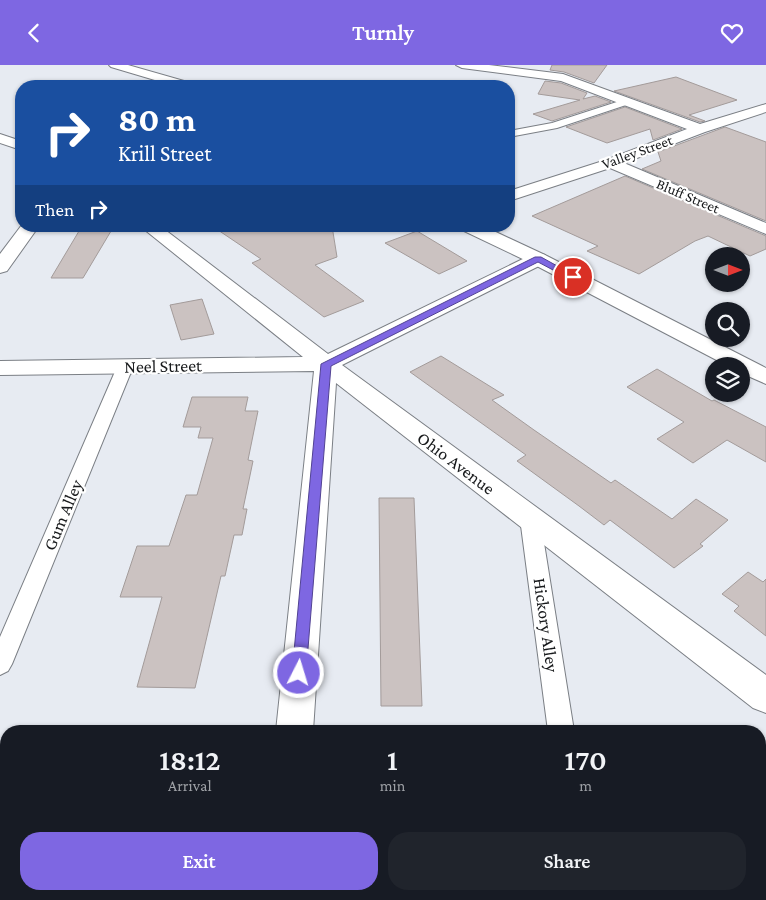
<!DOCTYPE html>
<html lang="en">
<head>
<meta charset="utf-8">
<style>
	:root { --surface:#171b24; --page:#20242c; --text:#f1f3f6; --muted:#9ea1a6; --accent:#7e67e2 }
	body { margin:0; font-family:"Crimson Pro",serif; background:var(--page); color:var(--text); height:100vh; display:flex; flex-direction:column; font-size:19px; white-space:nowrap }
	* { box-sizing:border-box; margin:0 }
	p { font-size:16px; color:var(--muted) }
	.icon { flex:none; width:28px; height:28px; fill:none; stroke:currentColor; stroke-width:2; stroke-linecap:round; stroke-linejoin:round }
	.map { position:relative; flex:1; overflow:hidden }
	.drawer { position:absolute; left:0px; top:660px; width:766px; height:175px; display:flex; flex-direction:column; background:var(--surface); border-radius:20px 20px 0 0; box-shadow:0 1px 4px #0004 }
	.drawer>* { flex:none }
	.hud { position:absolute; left:15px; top:15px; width:500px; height:152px; border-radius:20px; box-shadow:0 1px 4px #0004; background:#1a4fa0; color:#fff; overflow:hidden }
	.needle { width:32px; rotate:90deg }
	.buttons { position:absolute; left:705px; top:182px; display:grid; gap:10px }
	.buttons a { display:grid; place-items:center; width:45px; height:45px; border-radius:50%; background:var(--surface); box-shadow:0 1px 4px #0004; font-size:25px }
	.pin { position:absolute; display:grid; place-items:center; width:42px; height:42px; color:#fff; margin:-21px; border:2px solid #fff; border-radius:50%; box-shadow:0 1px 5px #0007 }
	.me { position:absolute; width:55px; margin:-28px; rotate:5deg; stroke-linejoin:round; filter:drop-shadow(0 0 4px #0008) }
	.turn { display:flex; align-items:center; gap:18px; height:105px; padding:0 20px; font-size:22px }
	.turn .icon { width:65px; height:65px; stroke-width:2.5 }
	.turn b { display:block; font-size:35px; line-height:42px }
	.then { display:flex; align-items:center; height:48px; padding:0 20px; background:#0003; gap:10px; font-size:19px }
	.eta { display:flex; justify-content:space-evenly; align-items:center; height:85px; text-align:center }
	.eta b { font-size:30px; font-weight:600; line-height:35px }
	.button { display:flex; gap:10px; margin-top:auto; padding:10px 20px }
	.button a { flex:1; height:58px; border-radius:20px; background:var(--accent); color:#fff; font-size:20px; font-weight:600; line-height:58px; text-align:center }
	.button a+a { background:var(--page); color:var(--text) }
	header { display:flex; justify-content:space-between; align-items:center; height:65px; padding:0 20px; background:var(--accent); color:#fff; font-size:22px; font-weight:600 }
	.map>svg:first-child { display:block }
	.building { fill:#cbc2c1; stroke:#a39b9a }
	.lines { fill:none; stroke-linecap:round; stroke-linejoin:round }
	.lane-casing { stroke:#7b7f85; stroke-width:2 }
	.street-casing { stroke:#7b7f85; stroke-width:2 }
	.secondary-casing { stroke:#7b7f85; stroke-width:2 }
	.lane { fill:#fff; fill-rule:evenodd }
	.street { fill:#fff; fill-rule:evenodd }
	.secondary { fill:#fff; fill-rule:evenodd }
	.route { fill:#7e67e2; stroke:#524393 }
	.labels { text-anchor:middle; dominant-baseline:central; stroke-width:4.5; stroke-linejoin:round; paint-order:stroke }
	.far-street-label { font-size:15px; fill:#181a1c; stroke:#fff }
	.street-label { font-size:18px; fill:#181a1c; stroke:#fff }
</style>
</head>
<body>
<header><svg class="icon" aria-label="back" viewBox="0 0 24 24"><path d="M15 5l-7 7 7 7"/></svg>Turnly<svg class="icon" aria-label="heart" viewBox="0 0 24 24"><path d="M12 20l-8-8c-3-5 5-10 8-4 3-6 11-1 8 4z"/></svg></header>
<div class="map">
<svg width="766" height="835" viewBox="0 0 766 835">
	<rect width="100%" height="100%" fill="#e7ebf2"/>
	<path class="building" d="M552,0H607L594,18L564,7L550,5Z
		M676,12L737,35L689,50L705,56L700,57L614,26Z
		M545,16L561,18L587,28L583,34L595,31L611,37L552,56L533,49L580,35L538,29Z
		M625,42L682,64L653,75L650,64L607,78L566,62Z
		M725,62L766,77V156L642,104L661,96L658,87Z
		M625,111L766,171V184L750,191L708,171L695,176L639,209L587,186L598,181L532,151Z
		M82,161H114L83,213H51Z
		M212,161H332L337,192L315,200L364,236L324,252L252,198L261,194Z
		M417,166L467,196L439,209L385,178Z
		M202,234L214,269L181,275L170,240Z
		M441,291L504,330L492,335L534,365L611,418L615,415L672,454L696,434L728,455L700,479L703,481L674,503L610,455L604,460L579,441L517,396L526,390L410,307Z
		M657,304L712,336L714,335L766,362V397L727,375L693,398L657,374L684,357L627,322Z
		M192,332H248L245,346H258L248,395L253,396L243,444H247L242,470H234L225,511H221L195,623L137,622L162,532H120L137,481H169L186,430H197L213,373H198L201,362H183Z
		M379,433H414L422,641H381Z
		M748,507L763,517L766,514V571L734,546L739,541L722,529Z"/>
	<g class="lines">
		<g class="lane-casing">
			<path id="lane" d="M626,34L629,35V39L557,63L509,72V66L552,58Z
				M125,297L131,299L133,302L12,599L8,606L0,610V572L117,302L119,299Z
				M530,446L537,448L540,453L574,666H548L520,453L523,448Z
				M571,829H601L603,835H573Z"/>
		</g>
		<g class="street-casing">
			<path id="street" d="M456,0H489L563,9L700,59L766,39V47L705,67L624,98L766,158V169L610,103L509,136V126L606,95L687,64L561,16L462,3Z
				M0,69L21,76V85L0,78Z
				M21,161H39L7,206L0,208V189Z
				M140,161H160L328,289L531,190L538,188L545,190L547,194L545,198L342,300L766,610V648L753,643L336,318L313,666H276L314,306L0,310V296L303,292Z
				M257,829H301V835H257Z"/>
		</g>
		<g class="secondary-casing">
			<path id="secondary" d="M109,0H128L191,18L193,21H175L111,2Z
				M459,161H483L545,190L766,303V319L741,308V301H728L531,198L462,165Z"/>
		</g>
		<use href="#lane" class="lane"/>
		<use href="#street" class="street"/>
		<use href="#secondary" class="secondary"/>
	</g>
	<path class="route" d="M535,192H541L577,212L570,214L538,197L331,301L306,608L304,613L299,615L294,613L292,608L321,299Z"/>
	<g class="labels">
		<g class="far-street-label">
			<text transform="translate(637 87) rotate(-20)">Valley Street</text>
			<text transform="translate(688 131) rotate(23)">Bluff Street</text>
		</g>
		<g class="street-label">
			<text transform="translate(163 301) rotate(-1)">Neel Street</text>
			<text transform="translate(456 398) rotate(37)">Ohio Avenue</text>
			<text transform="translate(63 450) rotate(-67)">Gum Alley</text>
			<text transform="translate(546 560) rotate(82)">Hickory Alley</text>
		</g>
	</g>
</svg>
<div class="buttons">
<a><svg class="needle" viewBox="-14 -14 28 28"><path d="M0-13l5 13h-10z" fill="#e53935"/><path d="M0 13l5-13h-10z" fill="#9ea1a6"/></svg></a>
<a><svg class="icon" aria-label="search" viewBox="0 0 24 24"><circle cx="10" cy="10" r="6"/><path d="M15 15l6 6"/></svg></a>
<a><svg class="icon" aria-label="layers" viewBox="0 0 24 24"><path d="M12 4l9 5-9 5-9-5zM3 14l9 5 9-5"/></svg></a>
</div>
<div class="pin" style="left:573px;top:212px;background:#d93025"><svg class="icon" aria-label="arrive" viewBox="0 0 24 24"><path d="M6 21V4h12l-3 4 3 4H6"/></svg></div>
<svg class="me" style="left:299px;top:608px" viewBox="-20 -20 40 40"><circle r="17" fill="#7e67e2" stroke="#fff" stroke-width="3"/><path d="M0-11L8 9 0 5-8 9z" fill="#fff"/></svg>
<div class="hud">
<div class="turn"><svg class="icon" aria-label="right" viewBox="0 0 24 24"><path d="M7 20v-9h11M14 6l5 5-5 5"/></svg><div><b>80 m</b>Krill Street</div></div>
<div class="then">Then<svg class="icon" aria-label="right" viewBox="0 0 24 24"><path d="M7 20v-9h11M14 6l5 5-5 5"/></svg></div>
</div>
<section class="drawer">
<div class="eta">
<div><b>18:12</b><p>Arrival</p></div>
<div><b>1</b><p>min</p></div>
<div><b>170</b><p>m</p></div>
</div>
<div class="button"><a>Exit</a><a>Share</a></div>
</section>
</div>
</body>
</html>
